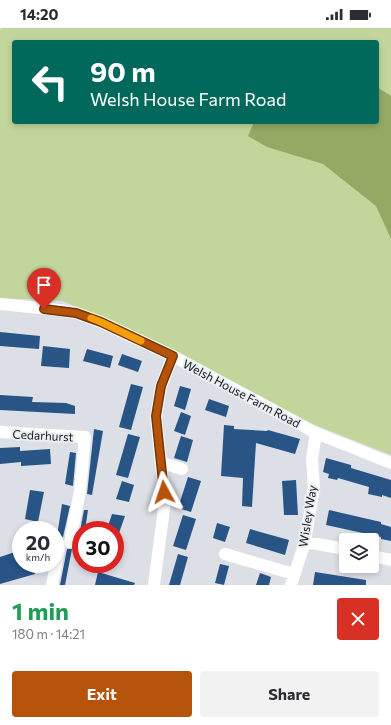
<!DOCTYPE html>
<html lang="en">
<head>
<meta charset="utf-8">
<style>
	:root { --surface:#fff; --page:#f2f2f3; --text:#2b2b33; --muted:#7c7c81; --accent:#b45309 }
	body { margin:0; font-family:Commissioner,sans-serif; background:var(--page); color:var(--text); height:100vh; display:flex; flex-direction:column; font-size:15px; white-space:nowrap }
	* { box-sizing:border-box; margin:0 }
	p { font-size:13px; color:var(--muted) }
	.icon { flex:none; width:22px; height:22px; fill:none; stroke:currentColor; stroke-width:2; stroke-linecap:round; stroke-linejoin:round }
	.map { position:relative; height:557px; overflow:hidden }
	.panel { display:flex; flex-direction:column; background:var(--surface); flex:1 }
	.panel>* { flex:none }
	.banner { position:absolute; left:12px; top:12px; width:367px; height:84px; border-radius:4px; box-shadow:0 2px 6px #0003; background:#00695c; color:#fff; overflow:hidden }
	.buttons { position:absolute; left:339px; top:505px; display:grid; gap:8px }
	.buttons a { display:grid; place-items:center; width:40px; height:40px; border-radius:4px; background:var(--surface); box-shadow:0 2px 6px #0003; font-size:20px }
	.speed { position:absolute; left:12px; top:493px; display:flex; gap:8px; font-size:20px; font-weight:700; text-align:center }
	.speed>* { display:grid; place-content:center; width:52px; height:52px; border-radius:50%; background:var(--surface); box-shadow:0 2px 6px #0003; line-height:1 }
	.speed small { font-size:10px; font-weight:400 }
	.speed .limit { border:6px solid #d22; background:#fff; color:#111 }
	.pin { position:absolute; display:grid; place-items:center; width:34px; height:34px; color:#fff; margin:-41px -17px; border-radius:50% 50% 50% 0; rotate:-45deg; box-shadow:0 0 4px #0007 }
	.pin .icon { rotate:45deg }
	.me { position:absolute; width:44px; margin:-22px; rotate:355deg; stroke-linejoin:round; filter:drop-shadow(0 0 3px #0008) }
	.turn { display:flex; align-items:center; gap:14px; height:84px; padding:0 12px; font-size:18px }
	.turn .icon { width:52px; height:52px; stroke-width:2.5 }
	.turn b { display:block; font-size:28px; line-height:34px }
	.round { display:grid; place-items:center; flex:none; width:42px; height:42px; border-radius:4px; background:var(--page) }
	.summary { display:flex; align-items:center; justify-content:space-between; height:68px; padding:0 12px }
	h1 { font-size:24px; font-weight:700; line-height:30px; color:#1e9e55 }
	.primary-button { display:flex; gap:8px; margin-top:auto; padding:8px 12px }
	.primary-button a { flex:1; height:46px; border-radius:4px; background:var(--accent); color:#fff; font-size:16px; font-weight:700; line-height:46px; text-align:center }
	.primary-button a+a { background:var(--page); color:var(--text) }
	.status { display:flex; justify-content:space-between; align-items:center; height:28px; padding:0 20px; background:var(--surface); direction:ltr }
	.status svg { height:11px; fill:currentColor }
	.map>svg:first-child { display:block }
	.green { fill:#c2d69c; fill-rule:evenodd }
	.forest { fill:#93a964 }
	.building { fill:#285486 }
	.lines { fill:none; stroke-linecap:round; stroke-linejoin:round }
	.minor { stroke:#fff; stroke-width:12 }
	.route-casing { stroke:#753606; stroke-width:10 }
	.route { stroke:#b45309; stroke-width:7 }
	.slow { stroke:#f59e0b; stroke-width:7 }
	.labels { text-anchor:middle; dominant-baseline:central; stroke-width:4; stroke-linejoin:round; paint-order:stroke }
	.street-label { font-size:12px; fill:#16181a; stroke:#e9eef3 }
</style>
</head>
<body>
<div class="status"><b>14:20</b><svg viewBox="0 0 49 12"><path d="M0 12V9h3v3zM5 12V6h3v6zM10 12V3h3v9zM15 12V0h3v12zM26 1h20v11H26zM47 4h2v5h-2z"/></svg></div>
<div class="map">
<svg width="391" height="557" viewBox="0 0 391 557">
	<rect width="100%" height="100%" fill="#dce0e6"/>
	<path class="green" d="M2,0H391V427L302,392L109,292L62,273L0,270V2ZM14,14H377V94H14Z"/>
	<path class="forest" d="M377,59L391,68V211L376,178L323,136L267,119L248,108L254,94H377Z"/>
	<path class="building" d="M0,304L40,308L39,321L0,318Z
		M43,318L70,321L69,340L41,338Z
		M87,321L113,328L110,340L83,333Z
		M122,326L142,333L138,344L118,337Z
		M131,356L143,359L131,402L119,399Z
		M180,358L191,361L185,382L174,378Z
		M0,367L33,369L32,374L66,375L75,378V386L0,382Z
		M209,371L229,378L226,389L205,382Z
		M181,384L191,388L185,407L174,403Z
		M224,397L234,398V401L267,403L268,402L300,411L295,426L256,415L252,479L242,478L243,450L221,448Z
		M94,401L103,403L92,467L87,466Z
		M128,406L140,409L128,450L116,447Z
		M181,408L193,412L187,434L174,430Z
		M20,419V423L50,421L51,436L21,438V434L0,436V420Z
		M70,424L76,425L73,458L65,456Z
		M326,430L351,437V440L391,452V470L382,467V469L368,466L369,459L338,450L337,452L328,450L329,446L323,444Z
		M188,449L201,453L191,484L178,480Z
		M296,452L298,487H284L282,453Z
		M122,453L134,457L129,474L116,471Z
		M30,462L44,464L38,494L25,491Z
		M62,476L70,478L63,509L57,508Z
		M84,482H88L85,502H81V514H78Z
		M329,482L381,494V496L391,499V513L381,511V509L326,497Z
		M112,486L125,488L119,505L115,504V502L107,501Z
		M183,487L196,491L186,522L173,518Z
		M217,495L230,499L225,514L213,510Z
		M250,501L289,512L285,527L246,515Z
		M67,521H72L65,557H60Z
		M21,522V536H49L48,539L34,543L35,546L0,556V529Z
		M178,526L188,529L180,557H169Z
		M220,536L229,538L224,557L215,555Z
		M98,544L135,555L134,557H95Z
		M315,544L366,552V557H313Z
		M260,545L271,549L269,557H256Z"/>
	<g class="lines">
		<path class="minor" d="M0,276L59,282L76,285L101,294L173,328L316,405L391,435
			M0,404L85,409L80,463L70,514
			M162,435L182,441
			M305,514L346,521
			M225,526L294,546
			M372,528L391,532
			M52,557L60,517
			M154,557L165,473L156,389L161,358L173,328
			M291,557L305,514L314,459L312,431L316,405"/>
	</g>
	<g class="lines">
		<g class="route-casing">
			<path id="route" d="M44,281L76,285L101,294L173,328L161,358L156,388L164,464"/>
		</g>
		<use href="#route" class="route"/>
		<path class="slow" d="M91,290L101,294L141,313"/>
	</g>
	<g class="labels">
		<g class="street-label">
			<text transform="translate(242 365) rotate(28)">Welsh House Farm Road</text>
			<text transform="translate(43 407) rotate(3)">Cedarhurst</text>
			<text transform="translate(307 488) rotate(-81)">Wisley Way</text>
		</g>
	</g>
</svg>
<div class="buttons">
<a><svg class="icon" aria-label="layers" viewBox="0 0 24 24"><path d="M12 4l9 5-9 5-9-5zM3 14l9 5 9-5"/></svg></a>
</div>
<div class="speed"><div>20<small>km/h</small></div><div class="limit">30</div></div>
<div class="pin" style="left:44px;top:281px;background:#d93025"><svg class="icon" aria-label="arrive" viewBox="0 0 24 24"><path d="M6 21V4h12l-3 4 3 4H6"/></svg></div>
<svg class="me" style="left:164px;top:464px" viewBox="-20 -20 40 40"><path d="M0-17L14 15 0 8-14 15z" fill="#b45309" stroke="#fff" stroke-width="4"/></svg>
<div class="banner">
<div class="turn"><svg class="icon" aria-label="left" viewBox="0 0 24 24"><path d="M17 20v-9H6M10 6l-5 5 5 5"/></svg><div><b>90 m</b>Welsh House Farm Road</div></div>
</div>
</div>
<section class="panel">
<div class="summary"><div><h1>1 min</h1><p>180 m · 14:21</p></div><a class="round" style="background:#d93025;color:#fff"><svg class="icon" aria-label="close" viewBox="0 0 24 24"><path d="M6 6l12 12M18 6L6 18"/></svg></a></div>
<div class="primary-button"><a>Exit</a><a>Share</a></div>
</section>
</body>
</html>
